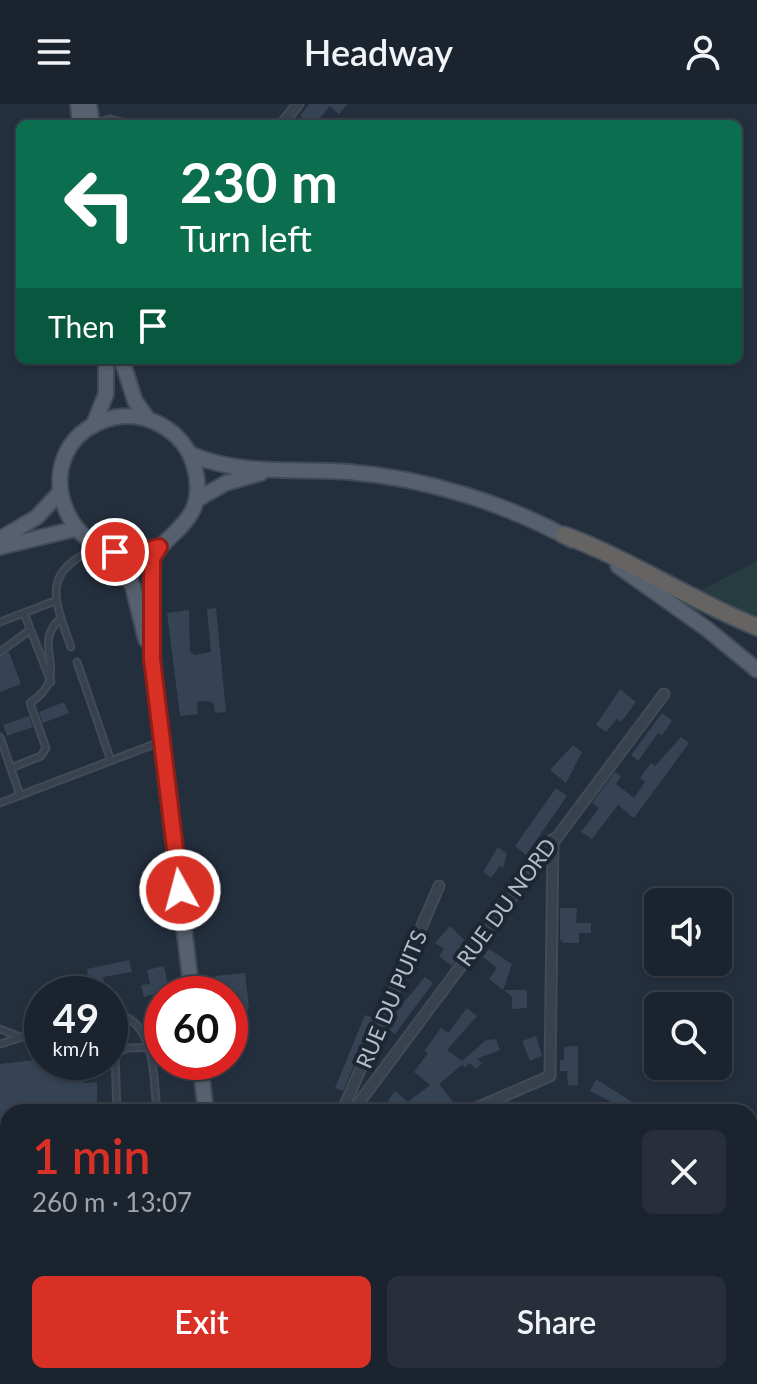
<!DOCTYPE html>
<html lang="en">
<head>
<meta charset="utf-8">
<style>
	:root { --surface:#1b232e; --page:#282f3a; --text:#f1f3f6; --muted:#a0a4aa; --line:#39404a; --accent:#d93025 }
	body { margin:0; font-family:Lato,sans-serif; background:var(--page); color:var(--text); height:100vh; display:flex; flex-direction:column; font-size:30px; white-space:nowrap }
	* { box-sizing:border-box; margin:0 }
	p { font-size:26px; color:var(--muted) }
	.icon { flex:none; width:44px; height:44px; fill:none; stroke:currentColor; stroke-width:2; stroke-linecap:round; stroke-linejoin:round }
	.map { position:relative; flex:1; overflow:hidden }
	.panel { position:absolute; left:0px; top:1000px; width:758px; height:280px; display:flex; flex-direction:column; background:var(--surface); border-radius:24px 24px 0 0; box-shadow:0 2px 6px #0004,0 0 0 2px var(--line) }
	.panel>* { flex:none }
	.hud { position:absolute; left:16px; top:16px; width:726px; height:244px; border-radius:12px; box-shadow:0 2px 6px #0004,0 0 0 2px var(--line); background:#0b6e4f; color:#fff; overflow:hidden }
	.tools { position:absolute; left:644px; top:784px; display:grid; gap:16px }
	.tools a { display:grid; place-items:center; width:88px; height:88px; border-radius:12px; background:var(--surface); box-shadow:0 2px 6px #0004,0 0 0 2px var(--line); font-size:40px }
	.speed { position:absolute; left:24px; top:872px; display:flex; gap:16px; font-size:40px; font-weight:700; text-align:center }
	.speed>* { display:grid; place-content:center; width:104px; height:104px; border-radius:50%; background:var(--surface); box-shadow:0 2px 6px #0004,0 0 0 2px var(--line); line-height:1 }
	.speed small { font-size:20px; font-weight:400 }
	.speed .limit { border:12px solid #d22; background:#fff; color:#111 }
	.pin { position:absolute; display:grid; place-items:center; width:68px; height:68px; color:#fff; margin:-34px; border:4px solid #fff; border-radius:50%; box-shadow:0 2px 8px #0007 }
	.me { position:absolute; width:88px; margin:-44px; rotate:353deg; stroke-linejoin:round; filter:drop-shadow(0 0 6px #0008) }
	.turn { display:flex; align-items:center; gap:28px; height:168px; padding:0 32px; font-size:36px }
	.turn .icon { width:104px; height:104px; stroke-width:2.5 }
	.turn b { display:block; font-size:56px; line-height:68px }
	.then { display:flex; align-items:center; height:76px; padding:0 32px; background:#0003; gap:16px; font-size:30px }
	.round { display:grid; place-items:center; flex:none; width:84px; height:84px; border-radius:12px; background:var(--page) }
	.summary { display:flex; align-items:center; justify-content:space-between; height:136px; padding:0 32px }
	h1 { font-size:48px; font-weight:600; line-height:60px; color:var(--accent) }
	.primary-button { display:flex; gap:16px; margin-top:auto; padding:16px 32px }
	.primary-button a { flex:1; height:92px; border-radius:12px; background:var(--accent); color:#fff; font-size:32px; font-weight:600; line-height:92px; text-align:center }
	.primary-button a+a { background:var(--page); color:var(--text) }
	header { display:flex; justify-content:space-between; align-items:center; height:104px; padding:0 32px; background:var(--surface); font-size:36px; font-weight:600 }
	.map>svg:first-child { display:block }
	.green { fill:#263c3f }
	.building { fill:#364354 }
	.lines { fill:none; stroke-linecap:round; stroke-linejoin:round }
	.service-casing { stroke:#414a57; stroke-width:9 }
	.minor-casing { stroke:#414a57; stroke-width:13 }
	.primary-casing { stroke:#414a57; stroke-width:18 }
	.trunk-casing { stroke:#434c59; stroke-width:20 }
	.service { stroke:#38414e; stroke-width:5 }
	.minor { stroke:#38414e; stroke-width:9 }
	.primary { stroke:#56606e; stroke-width:14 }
	.trunk { stroke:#656462; stroke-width:16 }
	.rail-casing { stroke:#5a6575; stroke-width:6 }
	.rail { stroke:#1d2633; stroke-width:3; stroke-dasharray:9; stroke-linecap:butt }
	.route-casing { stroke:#8d1f18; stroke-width:20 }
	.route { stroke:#d93025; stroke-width:14 }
	.labels { text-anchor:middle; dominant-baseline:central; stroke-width:8; stroke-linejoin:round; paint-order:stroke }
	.street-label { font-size:22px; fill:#b4bcc9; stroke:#1d2633 }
</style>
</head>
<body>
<header><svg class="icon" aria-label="menu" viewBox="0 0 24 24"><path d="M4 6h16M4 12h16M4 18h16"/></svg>Headway<svg class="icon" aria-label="person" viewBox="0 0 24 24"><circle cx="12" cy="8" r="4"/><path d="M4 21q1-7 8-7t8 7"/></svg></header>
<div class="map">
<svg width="757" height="1280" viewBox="0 0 757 1280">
	<rect width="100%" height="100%" fill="#242f3e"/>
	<path class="green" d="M757,457V513L702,486Z
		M449,1272H681L684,1280H452Z"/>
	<path class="building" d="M309,0H348L339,10L330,2L315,20H299L303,15L300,12Z
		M216,504L226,608L215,609L214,600L208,597L197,598L198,610L180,612L167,509L189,506L190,548L195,551L211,548L207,505Z
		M9,548L21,580L0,588V553Z
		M620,585L636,598L621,618L617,615L606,628L596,621Z
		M64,598L69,609L43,619L39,608Z
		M662,609L672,617L662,631L658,629L638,657L631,651Z
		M29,612L33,623L7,632L3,621Z
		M681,633L689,639L634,714L618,701L592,735L581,728L599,704L592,699L615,668L621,672L616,680L634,694L645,678L640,674L651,659L655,662Z
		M573,641L582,648L566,679L550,666Z
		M556,684L567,692L526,751L515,742Z
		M498,743L507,750L503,764L500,762L491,774L483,768Z
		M560,804H577L576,819H591V829H579V839H563L560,835Z
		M450,822L468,840L452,862L439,852L444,845L435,839Z
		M489,845L512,860L503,886L489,875L497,864L483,853Z
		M129,856L132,868L103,873L105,890H90L87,865Z
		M164,862L169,886L144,893L141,881L150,880L147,866Z
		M245,869L249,904L241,919L230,920V890H217L215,872Z
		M425,873L433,879L395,930L389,926L398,913L394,910Z
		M504,886H527V904L512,905V893Z
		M467,904L477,912L447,946L462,957L486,936L496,935L500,946L477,955L482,959L476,965L470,959L464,964L463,960L439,980L453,998L443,1008H404L388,997L395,987L408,998L430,981L414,968L428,949L424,947L441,924L448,929Z
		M365,911L374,914L343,987L335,984Z
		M536,932L542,952L530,957L522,937Z
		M572,942H578V981L568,982L567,967H560V956H564V943Z
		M42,955V958H80L83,979L97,978V1008H8V1016L0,1017V960Z
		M596,975L632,998L628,1008L608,1000L610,997L590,987Z
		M8,1183V1272H41L45,1280H9L0,1260V1187Z
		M201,1272L202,1280H161V1274Z"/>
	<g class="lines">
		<g class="service-casing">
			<path id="service" d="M24,509L51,578
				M0,518L55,497
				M71,543C53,492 41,469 98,443
				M0,548L30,526
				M77,558L111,657
				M0,633L20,691
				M11,664L41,652L46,644L30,599C75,569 28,543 61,514
				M0,699L160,638
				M110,909C157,912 153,974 157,1008
				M0,925L20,933
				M0,940L42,927
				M117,1008L115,950L128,944L162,943
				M0,1038L8,1044"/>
		</g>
		<g class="minor-casing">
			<path id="minor" d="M100,20L110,17L121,20
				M282,20L298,0
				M342,1008L439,782
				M352,1008L664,590
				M467,1008L550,972L553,735
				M334,1272L344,1280"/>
		</g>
		<g class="primary-casing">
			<path id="primary" d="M78,0L80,20
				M89,0L92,20
				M122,256L135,297L148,315
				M93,322L106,290V256
				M190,350C239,372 297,364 349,368C425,374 505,399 572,436
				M196,396L226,379L261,369
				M0,435L37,413L60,388
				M0,443L75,425
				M159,443C67,478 19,347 105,316C143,303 186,326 195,365C210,425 154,429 152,463C148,532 157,599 165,668C174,742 183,816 192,890
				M115,448L133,483L146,536
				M618,462L707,525L757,566
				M200,958L206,1008
				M239,1272L240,1280"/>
		</g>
		<g class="trunk-casing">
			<path id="trunk" d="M564,431C631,456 690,496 757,523"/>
		</g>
		<use href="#service" class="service"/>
		<use href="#minor" class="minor"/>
		<use href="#primary" class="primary"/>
		<use href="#trunk" class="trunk"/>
		<g class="rail-casing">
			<path id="rail" d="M0,1059L8,1065
				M299,1272L309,1280"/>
		</g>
		<use href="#rail" class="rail"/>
	</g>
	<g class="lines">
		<g class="route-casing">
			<path id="route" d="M115,448L138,449L159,443L152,454V555L180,786"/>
		</g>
		<use href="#route" class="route"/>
	</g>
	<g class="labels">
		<g class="street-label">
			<text transform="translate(506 798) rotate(-54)">RUE DU NORD</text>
			<text transform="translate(391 895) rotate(-67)">RUE DU PUITS</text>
		</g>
	</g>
</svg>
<div class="tools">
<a><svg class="icon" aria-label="sound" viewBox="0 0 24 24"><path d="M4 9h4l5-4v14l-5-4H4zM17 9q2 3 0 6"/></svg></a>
<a><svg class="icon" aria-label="search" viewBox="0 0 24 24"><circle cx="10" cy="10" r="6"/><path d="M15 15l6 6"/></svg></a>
</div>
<div class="speed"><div>49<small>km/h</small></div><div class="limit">60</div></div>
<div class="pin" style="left:115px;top:448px;background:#d93025"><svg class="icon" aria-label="arrive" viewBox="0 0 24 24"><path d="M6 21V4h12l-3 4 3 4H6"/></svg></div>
<svg class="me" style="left:180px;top:786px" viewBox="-20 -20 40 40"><circle r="17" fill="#d93025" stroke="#fff" stroke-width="3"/><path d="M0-11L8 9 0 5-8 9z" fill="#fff"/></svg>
<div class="hud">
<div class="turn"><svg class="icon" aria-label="left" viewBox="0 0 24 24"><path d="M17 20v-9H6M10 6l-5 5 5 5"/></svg><div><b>230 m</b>Turn left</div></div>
<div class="then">Then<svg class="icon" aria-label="arrive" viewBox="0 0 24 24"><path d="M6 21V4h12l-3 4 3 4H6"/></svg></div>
</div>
<section class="panel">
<div class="summary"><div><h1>1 min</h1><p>260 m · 13:07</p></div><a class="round"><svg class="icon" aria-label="close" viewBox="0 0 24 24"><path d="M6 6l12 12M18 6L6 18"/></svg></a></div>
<div class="primary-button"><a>Exit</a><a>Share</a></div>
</section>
</div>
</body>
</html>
